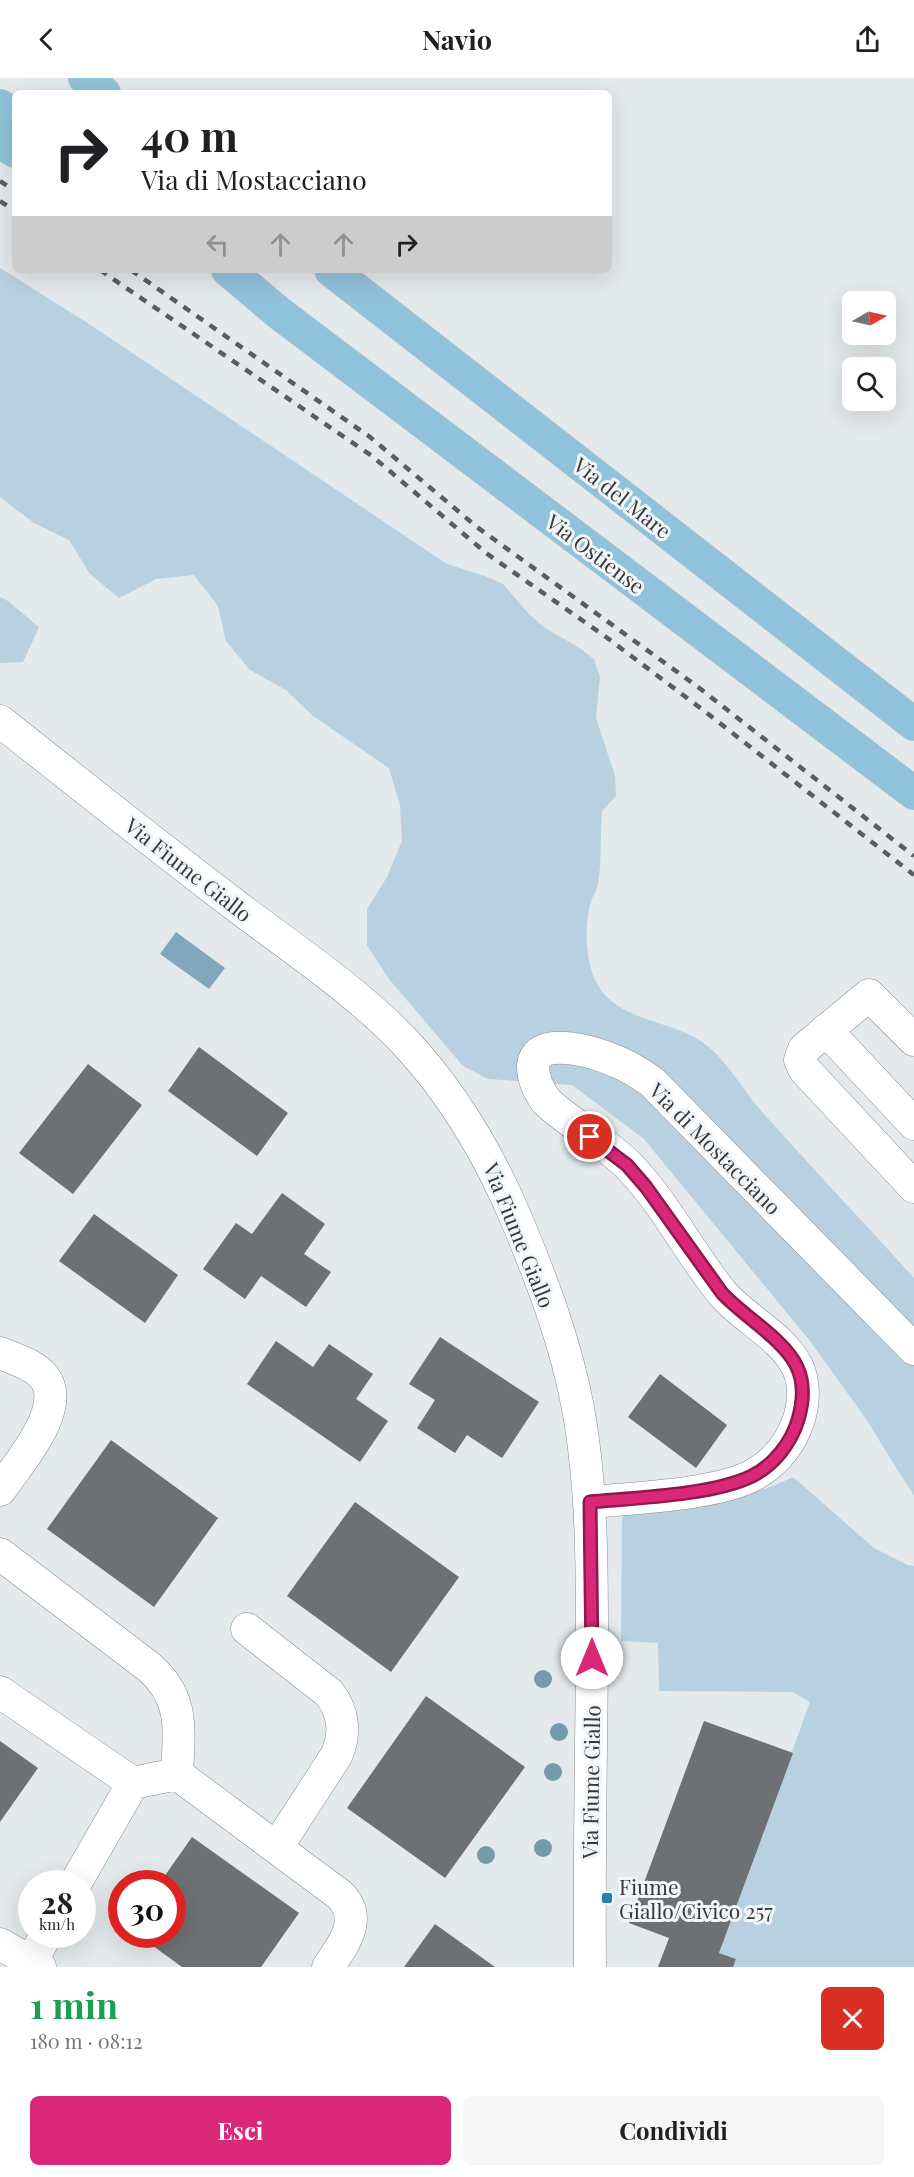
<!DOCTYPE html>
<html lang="it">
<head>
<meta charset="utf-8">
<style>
	:root { --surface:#fff; --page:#f6f6f6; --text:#202124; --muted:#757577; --accent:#db2777 }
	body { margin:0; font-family:"Playfair Display",serif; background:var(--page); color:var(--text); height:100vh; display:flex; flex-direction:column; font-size:22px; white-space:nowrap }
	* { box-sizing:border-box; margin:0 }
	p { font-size:20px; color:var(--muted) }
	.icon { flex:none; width:33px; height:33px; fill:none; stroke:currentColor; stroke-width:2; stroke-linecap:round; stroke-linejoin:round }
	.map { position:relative; height:1889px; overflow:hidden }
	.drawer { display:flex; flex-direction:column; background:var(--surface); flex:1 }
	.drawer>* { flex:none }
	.top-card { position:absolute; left:12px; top:12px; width:600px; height:183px; border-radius:9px; box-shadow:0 6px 24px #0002; background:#fff; color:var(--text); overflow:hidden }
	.needle { width:39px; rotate:81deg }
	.fabs { position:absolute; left:842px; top:213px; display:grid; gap:12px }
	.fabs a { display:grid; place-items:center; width:54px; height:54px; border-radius:9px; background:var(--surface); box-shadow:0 6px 24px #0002; font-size:30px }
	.speed { position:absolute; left:18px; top:1792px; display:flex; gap:12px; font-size:30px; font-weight:700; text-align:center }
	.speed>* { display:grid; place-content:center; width:78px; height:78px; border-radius:50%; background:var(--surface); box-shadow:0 6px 24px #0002; line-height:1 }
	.speed small { font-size:15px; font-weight:400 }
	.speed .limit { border:9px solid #d22; background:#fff; color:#111 }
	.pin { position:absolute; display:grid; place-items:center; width:51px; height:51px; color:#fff; margin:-26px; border:3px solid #fff; border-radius:50%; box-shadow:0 2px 6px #0007 }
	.me { position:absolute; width:66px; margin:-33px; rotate:0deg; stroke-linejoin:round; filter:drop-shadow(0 0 4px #0008) }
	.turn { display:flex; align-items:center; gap:21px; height:126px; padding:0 30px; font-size:27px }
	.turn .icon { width:78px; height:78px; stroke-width:2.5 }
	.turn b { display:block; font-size:42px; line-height:51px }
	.lanes { display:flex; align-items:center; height:57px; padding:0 30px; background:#0003; justify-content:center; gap:30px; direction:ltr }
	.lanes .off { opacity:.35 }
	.round { display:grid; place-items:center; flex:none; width:63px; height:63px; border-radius:9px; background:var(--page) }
	.summary { display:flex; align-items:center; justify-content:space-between; height:102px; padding:0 30px }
	h1 { font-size:36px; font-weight:700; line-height:45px; color:#1e9e55 }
	.button { display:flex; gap:12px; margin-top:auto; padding:12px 30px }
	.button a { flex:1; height:69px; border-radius:9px; background:var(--accent); color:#fff; font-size:24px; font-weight:700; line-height:69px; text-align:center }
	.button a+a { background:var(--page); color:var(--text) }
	header { display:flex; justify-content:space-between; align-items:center; height:78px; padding:0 30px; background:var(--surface); font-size:27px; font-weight:700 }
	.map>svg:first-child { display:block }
	.green { fill:#b7d1e0 }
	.water { fill:#82a6bb }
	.building { fill:#6d7174 }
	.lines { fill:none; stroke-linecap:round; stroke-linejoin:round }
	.minor-casing { stroke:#888c8f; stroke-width:33 }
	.major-casing { stroke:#c3c4c4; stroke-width:34 }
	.minor { stroke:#fff; stroke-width:32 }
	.major { stroke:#91c2db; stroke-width:33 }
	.rail { stroke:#5a5d5e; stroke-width:4.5; stroke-dasharray:8 8; stroke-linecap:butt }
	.tree { fill:#749bac }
	.route-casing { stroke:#8e194d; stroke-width:15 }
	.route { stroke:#db2777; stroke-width:10 }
	.poi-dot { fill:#2183ae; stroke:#f1f6f9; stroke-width:2 }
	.labels { text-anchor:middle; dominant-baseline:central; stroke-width:6; stroke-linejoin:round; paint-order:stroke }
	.street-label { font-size:21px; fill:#37393a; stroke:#f1f6f9 }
	.poi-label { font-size:21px; fill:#37393a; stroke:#f1f6f9; text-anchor:start }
</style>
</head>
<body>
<header><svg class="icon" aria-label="back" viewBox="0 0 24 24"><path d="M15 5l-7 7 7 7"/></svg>Navio<svg class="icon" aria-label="share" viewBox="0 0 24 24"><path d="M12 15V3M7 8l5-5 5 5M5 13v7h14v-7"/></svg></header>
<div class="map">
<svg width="914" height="1889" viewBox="0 0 914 1889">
	<rect width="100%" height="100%" fill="#e4e9ec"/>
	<path class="green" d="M0,190L86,244L447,486L485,498L503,506L529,536L545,550L578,569L594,581L600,599L596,640L615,698L616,718L602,733C600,756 602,784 598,806C597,812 593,818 591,823C584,847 585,882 596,904C619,947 677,940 711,971C729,987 742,1010 757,1028C808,1086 862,1142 914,1200V1418L864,1338L810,1263L644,1061L572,1007L488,1001L463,988L389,901L367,867V831L387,799L402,763L400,727L389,690L313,638L286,612L250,592L226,563L218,528L194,497L156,501L119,520L90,496L69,462L34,445L0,419Z
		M0,519L8,523L39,549L23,584L0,585Z
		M793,1399L874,1470L908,1487L914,1488V1889H733L736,1881L719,1875L810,1624L793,1614L659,1613L658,1565L621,1563L622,1440L625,1435C682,1428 741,1425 793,1399Z"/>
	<path class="water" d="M176,854L225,890L209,911L160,876Z"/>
	<path class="building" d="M199,969L288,1035L257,1078L168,1013Z
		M88,986L142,1027L73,1116L19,1075Z
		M282,1115L325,1146L304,1176L331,1194L306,1229L261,1198L245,1221L203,1191L236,1145L252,1156Z
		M94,1136L178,1197L145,1245L59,1183Z
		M440,1259L539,1324L502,1380L467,1357L455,1375L417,1350L435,1322L409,1306Z
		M276,1263L313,1289L329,1266L373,1296L356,1321L388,1343L360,1384L247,1306Z
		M660,1296L727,1347L696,1390L628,1339Z
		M111,1362L218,1440L154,1529L47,1451Z
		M355,1424L459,1499L391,1594L287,1518Z
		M426,1618L525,1689L445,1800L347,1730Z
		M704,1643L793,1675L719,1875L736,1881L733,1889H658L669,1860L629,1845Z
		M0,1663L38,1690L0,1744Z
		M192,1759L299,1835L261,1889H182L138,1857H172V1806H159Z
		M435,1846L495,1889H404Z"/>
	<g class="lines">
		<g class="minor-casing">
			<path id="minor" d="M0,643C78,705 156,767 235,827C293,871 354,911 404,963C454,1016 490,1078 518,1145C543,1205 566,1266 578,1330C593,1413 592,1498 592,1583C591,1685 589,1787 590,1889
				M826,952L914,1046
				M914,962L869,917L804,971L800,982L804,991L914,1109
				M0,1275C14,1281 34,1286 44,1299C68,1330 18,1386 0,1412
				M590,1424C632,1420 719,1417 755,1396C776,1384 791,1365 799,1341C804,1324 805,1304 797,1288C781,1257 744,1241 722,1215C689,1174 665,1125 628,1087C604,1063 571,1047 546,1023C538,1012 533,1001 533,988C535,954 602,976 620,985C632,990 642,997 652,1004L914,1271
				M0,1476L149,1589C185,1620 179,1653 177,1696
				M247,1551L329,1615C344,1634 346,1657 336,1678L277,1769
				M0,1614L133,1705L75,1806
				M133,1705L177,1696L340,1817C364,1841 343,1867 328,1889
				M0,1866L40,1889
				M31,1884L46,1857"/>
		</g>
		<g class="major-casing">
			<path id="major" d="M85,0L104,15
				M0,28L15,38
				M0,64L15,73
				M228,192L279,235L914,715
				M331,192L914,646"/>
		</g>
		<use href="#minor" class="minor"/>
		<use href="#major" class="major"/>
		<path class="rail" d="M0,103L15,113
			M0,123L15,133
			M100,192L372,378L486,475L606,559L703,632L914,797
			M131,192L370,359L477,449L698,609L914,778"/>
	</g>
	<g class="tree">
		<circle cx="543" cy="1601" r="9"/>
		<circle cx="559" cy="1654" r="9"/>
		<circle cx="553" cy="1694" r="9"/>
		<circle cx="543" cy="1770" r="9"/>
		<circle cx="486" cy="1777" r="9"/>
	</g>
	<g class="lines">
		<g class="route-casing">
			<path id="route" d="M590,1059L627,1087L646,1109L722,1215C743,1238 785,1262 797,1289C805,1306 803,1325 798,1342C791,1365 774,1387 752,1398C714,1417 634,1420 590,1424L592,1580"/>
		</g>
		<use href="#route" class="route"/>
	</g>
	<rect class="poi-dot" x="601" y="1814" width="12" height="12" rx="3"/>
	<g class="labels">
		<g class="street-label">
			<text transform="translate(623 419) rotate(38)">Via del Mare</text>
			<text transform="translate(596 475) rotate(37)">Via Ostiense</text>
			<text transform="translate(189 791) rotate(38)">Via Fiume Giallo</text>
			<text transform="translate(716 1070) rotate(45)">Via di Mostacciano</text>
			<text transform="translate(520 1157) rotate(68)">Via Fiume Giallo</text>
			<text transform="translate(590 1704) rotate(-89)">Via Fiume Giallo</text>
		</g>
		<g class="poi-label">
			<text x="619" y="1808">Fiume<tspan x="619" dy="24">Giallo/Civico 257</tspan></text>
		</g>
	</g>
</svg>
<div class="fabs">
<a><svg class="needle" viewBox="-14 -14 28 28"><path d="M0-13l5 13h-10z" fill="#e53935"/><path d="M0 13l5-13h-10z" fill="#757577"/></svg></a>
<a><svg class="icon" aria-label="search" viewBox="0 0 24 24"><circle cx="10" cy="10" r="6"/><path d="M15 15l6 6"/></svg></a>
</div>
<div class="speed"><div>28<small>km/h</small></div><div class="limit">30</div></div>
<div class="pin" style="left:590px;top:1059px;background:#d93025"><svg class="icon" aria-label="arrive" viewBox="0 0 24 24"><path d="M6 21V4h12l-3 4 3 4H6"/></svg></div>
<svg class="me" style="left:592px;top:1580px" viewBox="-20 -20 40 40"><circle r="19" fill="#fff"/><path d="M0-13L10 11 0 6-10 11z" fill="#db2777"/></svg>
<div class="top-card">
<div class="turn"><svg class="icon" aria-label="right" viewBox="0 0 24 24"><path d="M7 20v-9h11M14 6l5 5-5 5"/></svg><div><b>40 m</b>Via di Mostacciano</div></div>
<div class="lanes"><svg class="icon off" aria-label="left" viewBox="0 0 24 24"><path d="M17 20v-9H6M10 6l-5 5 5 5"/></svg><svg class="icon off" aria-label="ahead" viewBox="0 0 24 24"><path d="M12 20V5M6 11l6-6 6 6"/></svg><svg class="icon off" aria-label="ahead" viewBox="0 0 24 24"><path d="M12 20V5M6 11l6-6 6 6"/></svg><svg class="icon" aria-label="right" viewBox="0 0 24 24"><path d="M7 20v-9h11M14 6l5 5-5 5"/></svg></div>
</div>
</div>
<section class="drawer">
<div class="summary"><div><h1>1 min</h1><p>180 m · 08:12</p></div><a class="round" style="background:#d93025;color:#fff"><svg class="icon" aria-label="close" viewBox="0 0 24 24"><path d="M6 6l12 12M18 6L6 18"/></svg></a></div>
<div class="button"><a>Esci</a><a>Condividi</a></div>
</section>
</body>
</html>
